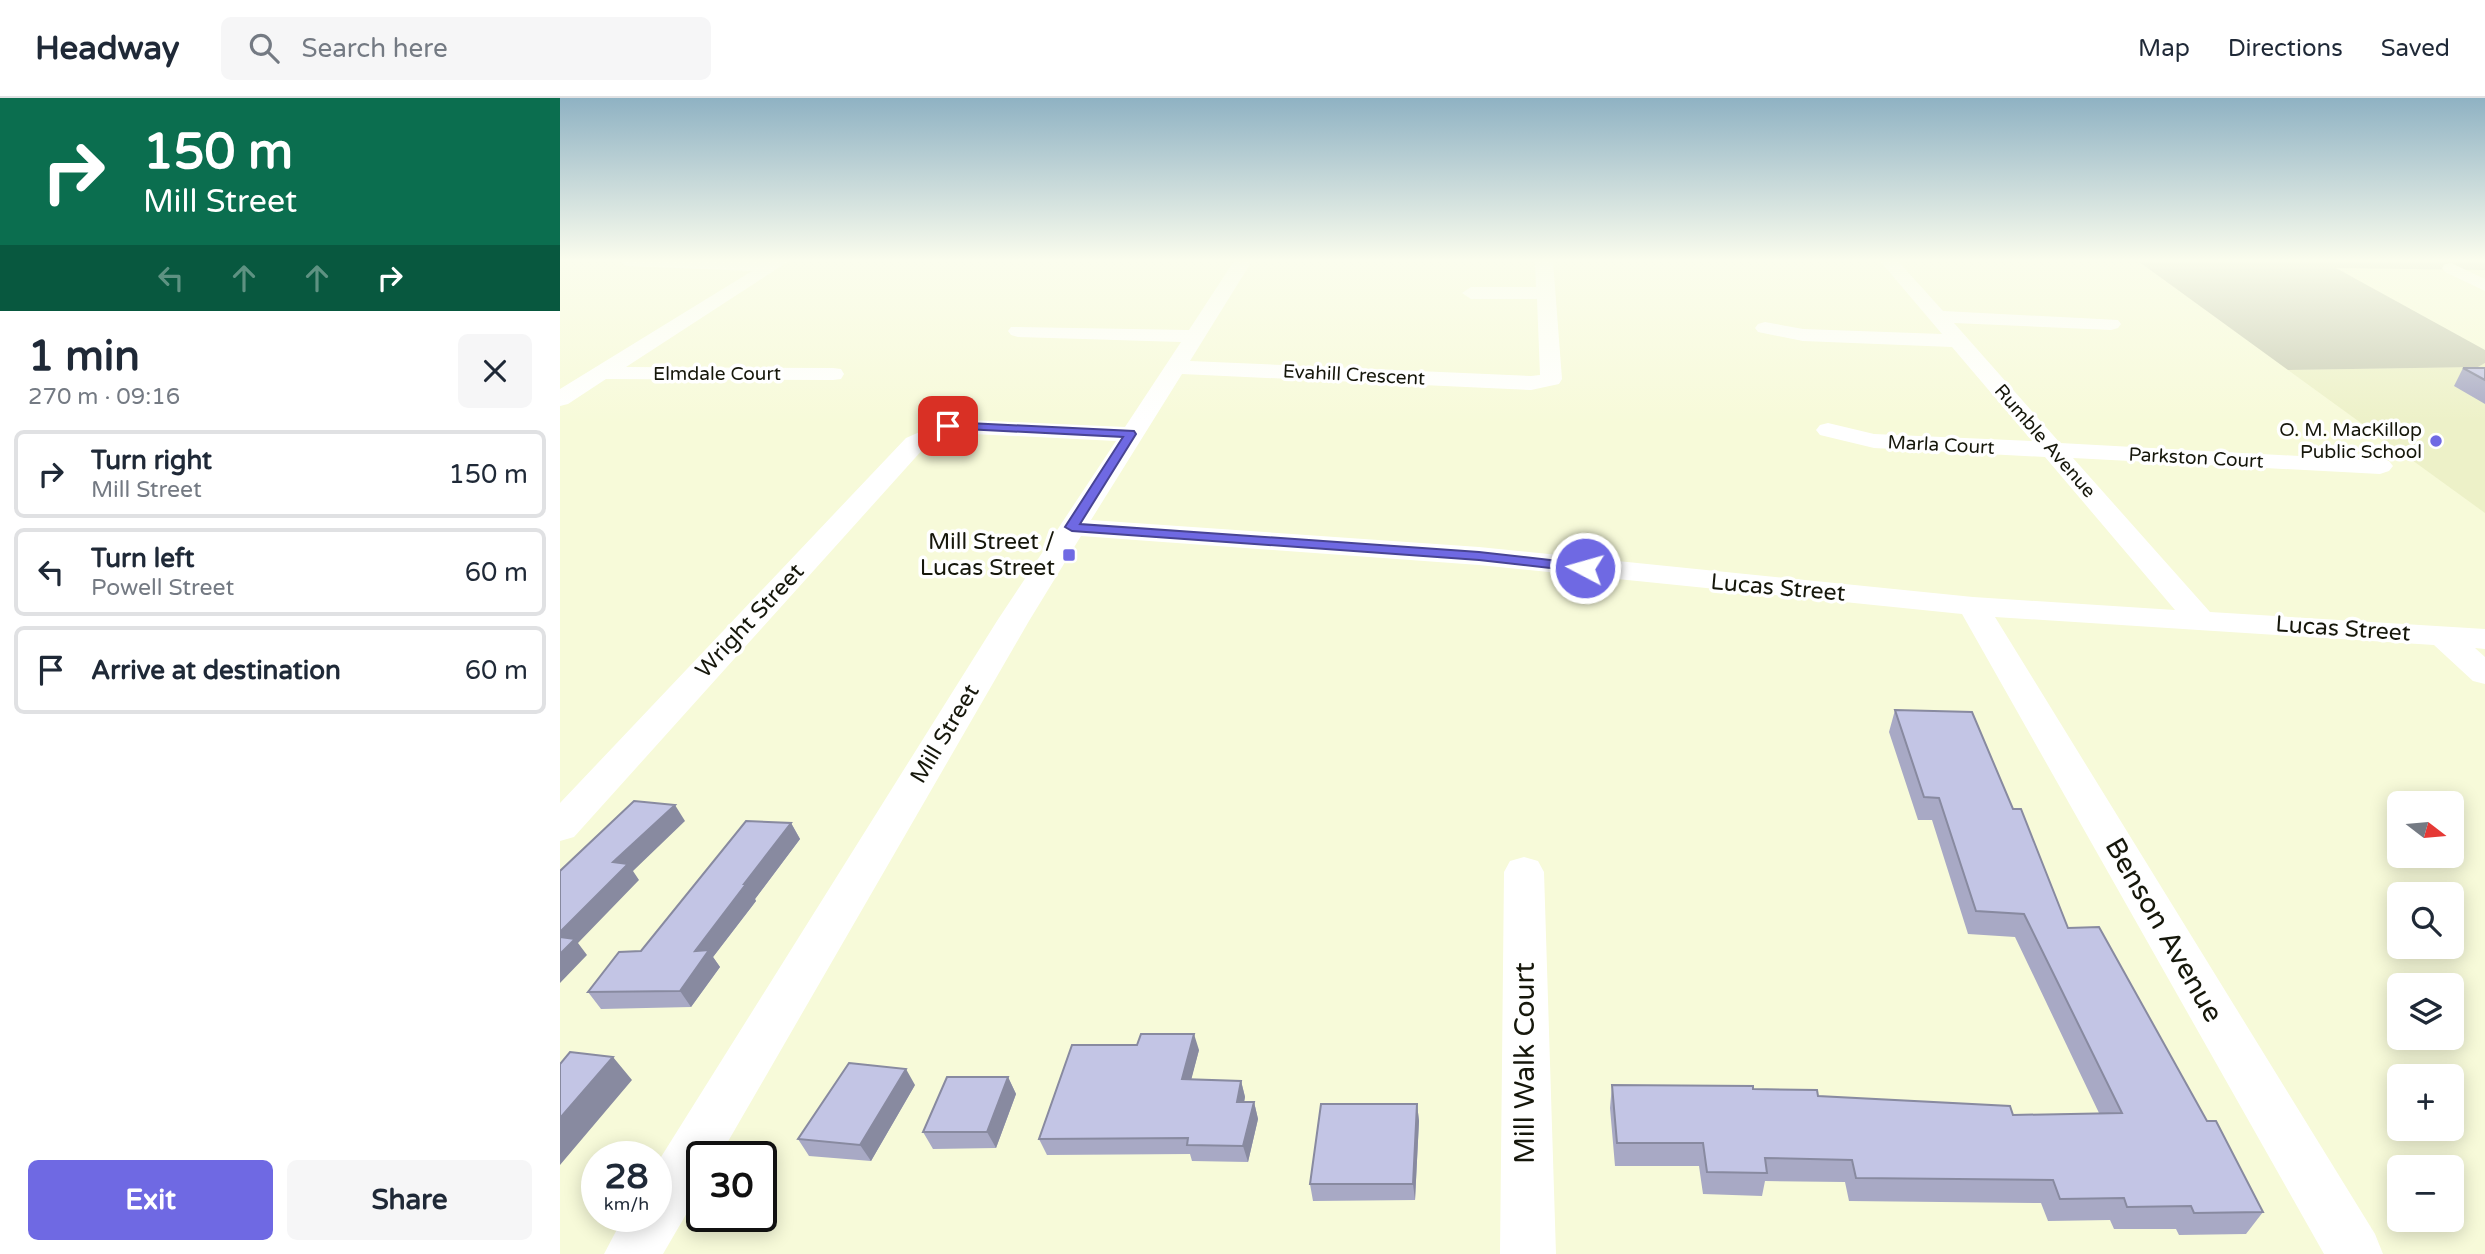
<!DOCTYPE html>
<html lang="en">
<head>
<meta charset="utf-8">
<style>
	:root { --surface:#fff; --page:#f6f6f7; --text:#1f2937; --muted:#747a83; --line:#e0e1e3; --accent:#6f69e3 }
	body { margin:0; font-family:"Varela Round",sans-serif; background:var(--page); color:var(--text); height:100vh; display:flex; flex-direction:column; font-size:26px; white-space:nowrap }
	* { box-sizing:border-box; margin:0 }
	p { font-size:23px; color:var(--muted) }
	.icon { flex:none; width:38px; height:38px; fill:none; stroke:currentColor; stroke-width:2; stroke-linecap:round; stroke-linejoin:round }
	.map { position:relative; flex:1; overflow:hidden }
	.drawer { display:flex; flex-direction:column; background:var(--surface); width:560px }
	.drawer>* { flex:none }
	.guide { background:#0b6e4f; color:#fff; overflow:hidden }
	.needle { width:46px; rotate:106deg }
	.tools { position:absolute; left:1827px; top:693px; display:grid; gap:14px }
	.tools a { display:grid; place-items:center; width:77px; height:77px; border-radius:10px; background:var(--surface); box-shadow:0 4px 18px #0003; font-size:35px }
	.speed { position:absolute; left:21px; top:1043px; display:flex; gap:14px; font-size:35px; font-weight:700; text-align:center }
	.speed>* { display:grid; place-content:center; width:91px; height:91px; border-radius:50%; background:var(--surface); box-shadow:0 4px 18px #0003; line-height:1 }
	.speed small { font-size:18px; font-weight:400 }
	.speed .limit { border:4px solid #111; border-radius:10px; background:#fff; color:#111 }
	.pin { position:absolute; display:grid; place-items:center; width:60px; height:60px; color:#fff; margin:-30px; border-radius:14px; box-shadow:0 4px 10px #0006 }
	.me { position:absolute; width:77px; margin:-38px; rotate:276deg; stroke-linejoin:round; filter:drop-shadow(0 0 5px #0008) }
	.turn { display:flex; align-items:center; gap:24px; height:147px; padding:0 28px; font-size:32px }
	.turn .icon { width:91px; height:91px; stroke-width:2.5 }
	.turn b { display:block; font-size:49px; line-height:60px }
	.lanes { display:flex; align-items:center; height:66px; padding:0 28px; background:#0003; justify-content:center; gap:35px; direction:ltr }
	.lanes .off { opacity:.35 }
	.round { display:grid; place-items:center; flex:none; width:74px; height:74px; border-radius:10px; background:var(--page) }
	.headline { display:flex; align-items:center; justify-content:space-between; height:119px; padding:0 28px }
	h1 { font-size:42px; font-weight:700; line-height:52px }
	.cta { display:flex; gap:14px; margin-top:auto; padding:14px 28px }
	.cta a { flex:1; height:80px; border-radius:10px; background:var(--accent); color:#fff; font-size:28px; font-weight:700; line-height:80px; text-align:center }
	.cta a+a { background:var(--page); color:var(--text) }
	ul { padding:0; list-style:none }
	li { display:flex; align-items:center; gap:21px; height:88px; margin:0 14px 10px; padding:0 14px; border:4px solid var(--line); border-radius:10px }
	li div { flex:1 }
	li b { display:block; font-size:26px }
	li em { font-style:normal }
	header { display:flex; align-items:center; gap:42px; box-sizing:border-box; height:98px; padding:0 35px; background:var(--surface); border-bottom:2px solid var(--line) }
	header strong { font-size:33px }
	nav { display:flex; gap:38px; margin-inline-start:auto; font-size:24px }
	.search { width:490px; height:63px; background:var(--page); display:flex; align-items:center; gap:18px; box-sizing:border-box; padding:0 24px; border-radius:10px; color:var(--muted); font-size:26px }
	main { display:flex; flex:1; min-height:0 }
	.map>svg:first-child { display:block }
	.built { fill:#edf1c8 }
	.green { fill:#c9ccb5 }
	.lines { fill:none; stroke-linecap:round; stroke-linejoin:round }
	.minor { fill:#fff; fill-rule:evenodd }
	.wall { fill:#a8a9c5 }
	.shaded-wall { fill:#888aa0 }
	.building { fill:#c3c5e5; stroke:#888aa0; stroke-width:2 }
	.route { fill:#6f69e3; stroke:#484494; stroke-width:2 }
	.poi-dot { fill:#6f69e3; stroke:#fff; stroke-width:2.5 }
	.labels { text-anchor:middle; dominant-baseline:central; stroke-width:7; stroke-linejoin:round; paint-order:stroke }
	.far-street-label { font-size:19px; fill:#16170b; stroke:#fff }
	.far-poi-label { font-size:19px; fill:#16170b; stroke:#fff; text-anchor:end }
	.poi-label { font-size:23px; fill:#16170b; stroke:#fff; text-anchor:end }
	.street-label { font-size:23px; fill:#16170b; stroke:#fff }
	.near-street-label { font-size:28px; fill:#16170b; stroke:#fff }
</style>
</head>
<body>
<header>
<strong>Headway</strong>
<div class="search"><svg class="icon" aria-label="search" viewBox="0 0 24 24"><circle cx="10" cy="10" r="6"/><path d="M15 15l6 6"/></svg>Search here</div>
<nav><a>Map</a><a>Directions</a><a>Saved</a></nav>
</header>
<main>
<section class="drawer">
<div class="guide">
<div class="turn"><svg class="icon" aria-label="right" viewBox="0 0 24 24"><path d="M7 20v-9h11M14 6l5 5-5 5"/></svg><div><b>150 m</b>Mill Street</div></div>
<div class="lanes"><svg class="icon off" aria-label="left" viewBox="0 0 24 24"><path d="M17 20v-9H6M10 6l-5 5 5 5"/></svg><svg class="icon off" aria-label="ahead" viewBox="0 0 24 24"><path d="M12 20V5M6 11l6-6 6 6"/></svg><svg class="icon off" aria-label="ahead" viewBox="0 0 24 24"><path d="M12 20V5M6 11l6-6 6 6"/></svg><svg class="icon" aria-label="right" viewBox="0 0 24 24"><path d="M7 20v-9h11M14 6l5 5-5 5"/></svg></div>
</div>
<div class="headline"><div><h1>1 min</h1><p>270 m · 09:16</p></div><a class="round"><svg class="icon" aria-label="close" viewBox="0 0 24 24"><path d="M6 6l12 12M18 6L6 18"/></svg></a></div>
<ul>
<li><svg class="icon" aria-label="right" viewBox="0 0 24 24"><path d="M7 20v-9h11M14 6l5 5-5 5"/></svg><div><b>Turn right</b><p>Mill Street</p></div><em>150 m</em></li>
<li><svg class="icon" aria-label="left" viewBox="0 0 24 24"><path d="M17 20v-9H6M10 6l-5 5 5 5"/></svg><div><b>Turn left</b><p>Powell Street</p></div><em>60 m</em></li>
<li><svg class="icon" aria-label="arrive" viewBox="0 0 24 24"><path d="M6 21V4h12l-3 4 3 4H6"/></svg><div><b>Arrive at destination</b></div><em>60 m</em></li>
</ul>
<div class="cta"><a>Exit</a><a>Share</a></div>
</section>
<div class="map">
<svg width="1925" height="1156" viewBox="0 0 1925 1156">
	<rect width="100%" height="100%" fill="#f7fad9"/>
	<path class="built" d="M1925,265V415L1728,272L1918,269Z"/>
	<path class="green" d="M1578,163H1925V172L1776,170L1925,252V265L1918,269L1728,272Z"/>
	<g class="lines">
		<path class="minor" d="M58,163H229L66,269L273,270L281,271L284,276L281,281L273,282L46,281L8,306L0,308V291L192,173L67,168Z
			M674,163H692L630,263L971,278L980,277L977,201H911L902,195L911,189H976L975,163H993L1002,281L999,286L971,292L622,276L531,422L919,449L1413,499L1615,512L1485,359L1314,350L1260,337L1256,332L1260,327L1268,325L1314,336L1472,343L1392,249L1243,243L1198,234L1195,230L1198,226L1205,224L1243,231L1382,236L1320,163H1338L1383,213L1558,222L1561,226L1558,230L1551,232L1394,225L1500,345L1829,363L1833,368L1829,373L1820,376L1513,360L1650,514L1925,531V551L1915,550L1925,559V586L1913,583L1874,547L1435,519L1815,1136L1823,1156H1764L1402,516L919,467L521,438L469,523L159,1059H142V1089L103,1156H44L64,1118H96V1067L437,523L556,343L393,335L364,350L14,739L0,743V705L346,340L389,321L565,329L621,244L458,239L451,237L448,233L451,229L629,232Z
			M1891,165L1925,181V193L1885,174L1882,170L1885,166Z
			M964,759L978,763L984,774L996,1156H940L944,774L950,763Z"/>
	</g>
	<path class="wall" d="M1903,270H1925V306L1894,288Z
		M1335,612L1453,711L1508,830L1647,1023L1703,1114L1686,1136L1619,1137L1616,1131H1554L1550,1122L1488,1123L1481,1105L1289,1103L1285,1084L1205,1083L1202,1098L1143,1096L1139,1068H1055L1050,1010L1052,987L1193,991L1453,1017L1539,1015L1455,839L1408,836L1372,722H1358L1329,634Z
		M231,725L240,741L195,801L196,803L153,859L160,869L131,909L41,911L28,894L81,853Z
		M577,947L639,952L631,981L681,983L685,999L684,1004H694L698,1021L688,1064L632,1063L630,1056L487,1057L479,1041Z
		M448,979L456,996L436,1050L373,1051L363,1034Z
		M355,987L311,1063L249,1058L238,1041Z
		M857,1006L859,1023L855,1102L753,1103L750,1086Z"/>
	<path class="shaded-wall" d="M115,707L125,723L73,773L79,782L18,845L27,857L0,885V834L53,764Z
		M231,725L240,741L195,801L196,803L153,859L160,869L131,909L120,893L135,853L184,786Z
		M634,936L639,952L627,998L622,981Z
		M53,959L72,982L0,1067V1020Z
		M346,971L355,987L311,1063L300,1047Z
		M448,979L456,996L436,1050L427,1034Z
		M681,983L685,999L681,1020L677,1004Z
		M694,1004L698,1021L688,1064L683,1048Z
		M857,1006L859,1023L855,1102L853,1086Z"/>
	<path class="building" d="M1903,270H1925V282Z
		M1335,612L1412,614L1453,711H1461L1508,830L1539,829L1647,1023H1656L1703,1114L1634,1115L1631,1108L1567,1109L1564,1100L1500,1101L1493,1082L1296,1080L1292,1062L1205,1060L1207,1075L1147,1074L1143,1045H1057L1052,987L1193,988V991L1257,992L1258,998L1450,1008L1453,1017L1562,1015L1464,816L1416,813L1379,700L1364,699Z
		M74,703L115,707L53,764L68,766L0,834V773Z
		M186,723L231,725L184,786H186L135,853L149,852L120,893L28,894L59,854L81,853Z
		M0,839L15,841L0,856Z
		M581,936H634L622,981L681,983L677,1004H694L683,1048L627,1047L628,1040L479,1041L512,947H577Z
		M10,954L53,959L0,1020V966Z
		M289,965L346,971L300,1047L238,1041Z
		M387,979H448L427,1034H363Z
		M761,1006H857L853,1086H750Z"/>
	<linearGradient id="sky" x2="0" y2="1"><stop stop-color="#8fb2c3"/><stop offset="0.5" stop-color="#fbfdee"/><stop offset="1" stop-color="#fbfdee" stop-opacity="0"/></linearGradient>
	<rect width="1925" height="325" fill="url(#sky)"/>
	<path class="route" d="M388,324L574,333L576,336L520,426L919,454L1025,466L1032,470L1025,474L919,462L512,433L505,429L563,339L385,330L383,328Z"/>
	<g class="poi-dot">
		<circle cx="1876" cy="343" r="7"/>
		<rect x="502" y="450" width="14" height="14" rx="3.5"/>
	</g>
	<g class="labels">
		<g class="far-street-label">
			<text x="157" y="276">Elmdale Court</text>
			<text transform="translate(794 277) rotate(3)">Evahill Crescent</text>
			<text transform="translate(1485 343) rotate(49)">Rumble Avenue</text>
			<text transform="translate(1381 347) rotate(3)">Marla Court</text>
			<text transform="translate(1636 360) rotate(3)">Parkston Court</text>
		</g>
		<g class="far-poi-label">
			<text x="1862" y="332">O. M. MacKillop<tspan x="1862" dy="22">Public School</tspan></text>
		</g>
		<g class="poi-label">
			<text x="495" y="444">Mill Street /<tspan x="495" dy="26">Lucas Street</tspan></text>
		</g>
		<g class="street-label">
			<text transform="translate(1218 490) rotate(5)">Lucas Street</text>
			<text transform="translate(190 523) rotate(-47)">Wright Street</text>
			<text transform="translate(1783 531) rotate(4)">Lucas Street</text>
			<text transform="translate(385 636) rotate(-59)">Mill Street</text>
		</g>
		<g class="near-street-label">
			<text transform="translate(1604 832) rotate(60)">Benson Avenue</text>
			<text transform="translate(965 965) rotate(-90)">Mill Walk Court</text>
		</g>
	</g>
</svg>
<div class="tools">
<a><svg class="needle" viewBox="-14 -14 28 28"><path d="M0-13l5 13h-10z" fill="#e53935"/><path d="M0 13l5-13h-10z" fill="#747a83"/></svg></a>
<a><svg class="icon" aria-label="search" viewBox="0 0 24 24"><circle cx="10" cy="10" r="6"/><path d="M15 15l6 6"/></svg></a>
<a><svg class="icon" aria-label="layers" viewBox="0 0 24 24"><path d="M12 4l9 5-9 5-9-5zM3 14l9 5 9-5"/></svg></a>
<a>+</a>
<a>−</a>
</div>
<div class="speed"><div>28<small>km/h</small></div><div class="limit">30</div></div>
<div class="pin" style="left:388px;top:328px;background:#d93025"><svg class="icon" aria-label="arrive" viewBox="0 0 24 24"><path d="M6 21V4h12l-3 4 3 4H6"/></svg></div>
<svg class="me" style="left:1025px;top:470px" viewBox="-20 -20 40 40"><circle r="17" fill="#6f69e3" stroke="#fff" stroke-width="3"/><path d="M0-11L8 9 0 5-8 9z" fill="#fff"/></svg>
</div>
</main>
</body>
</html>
